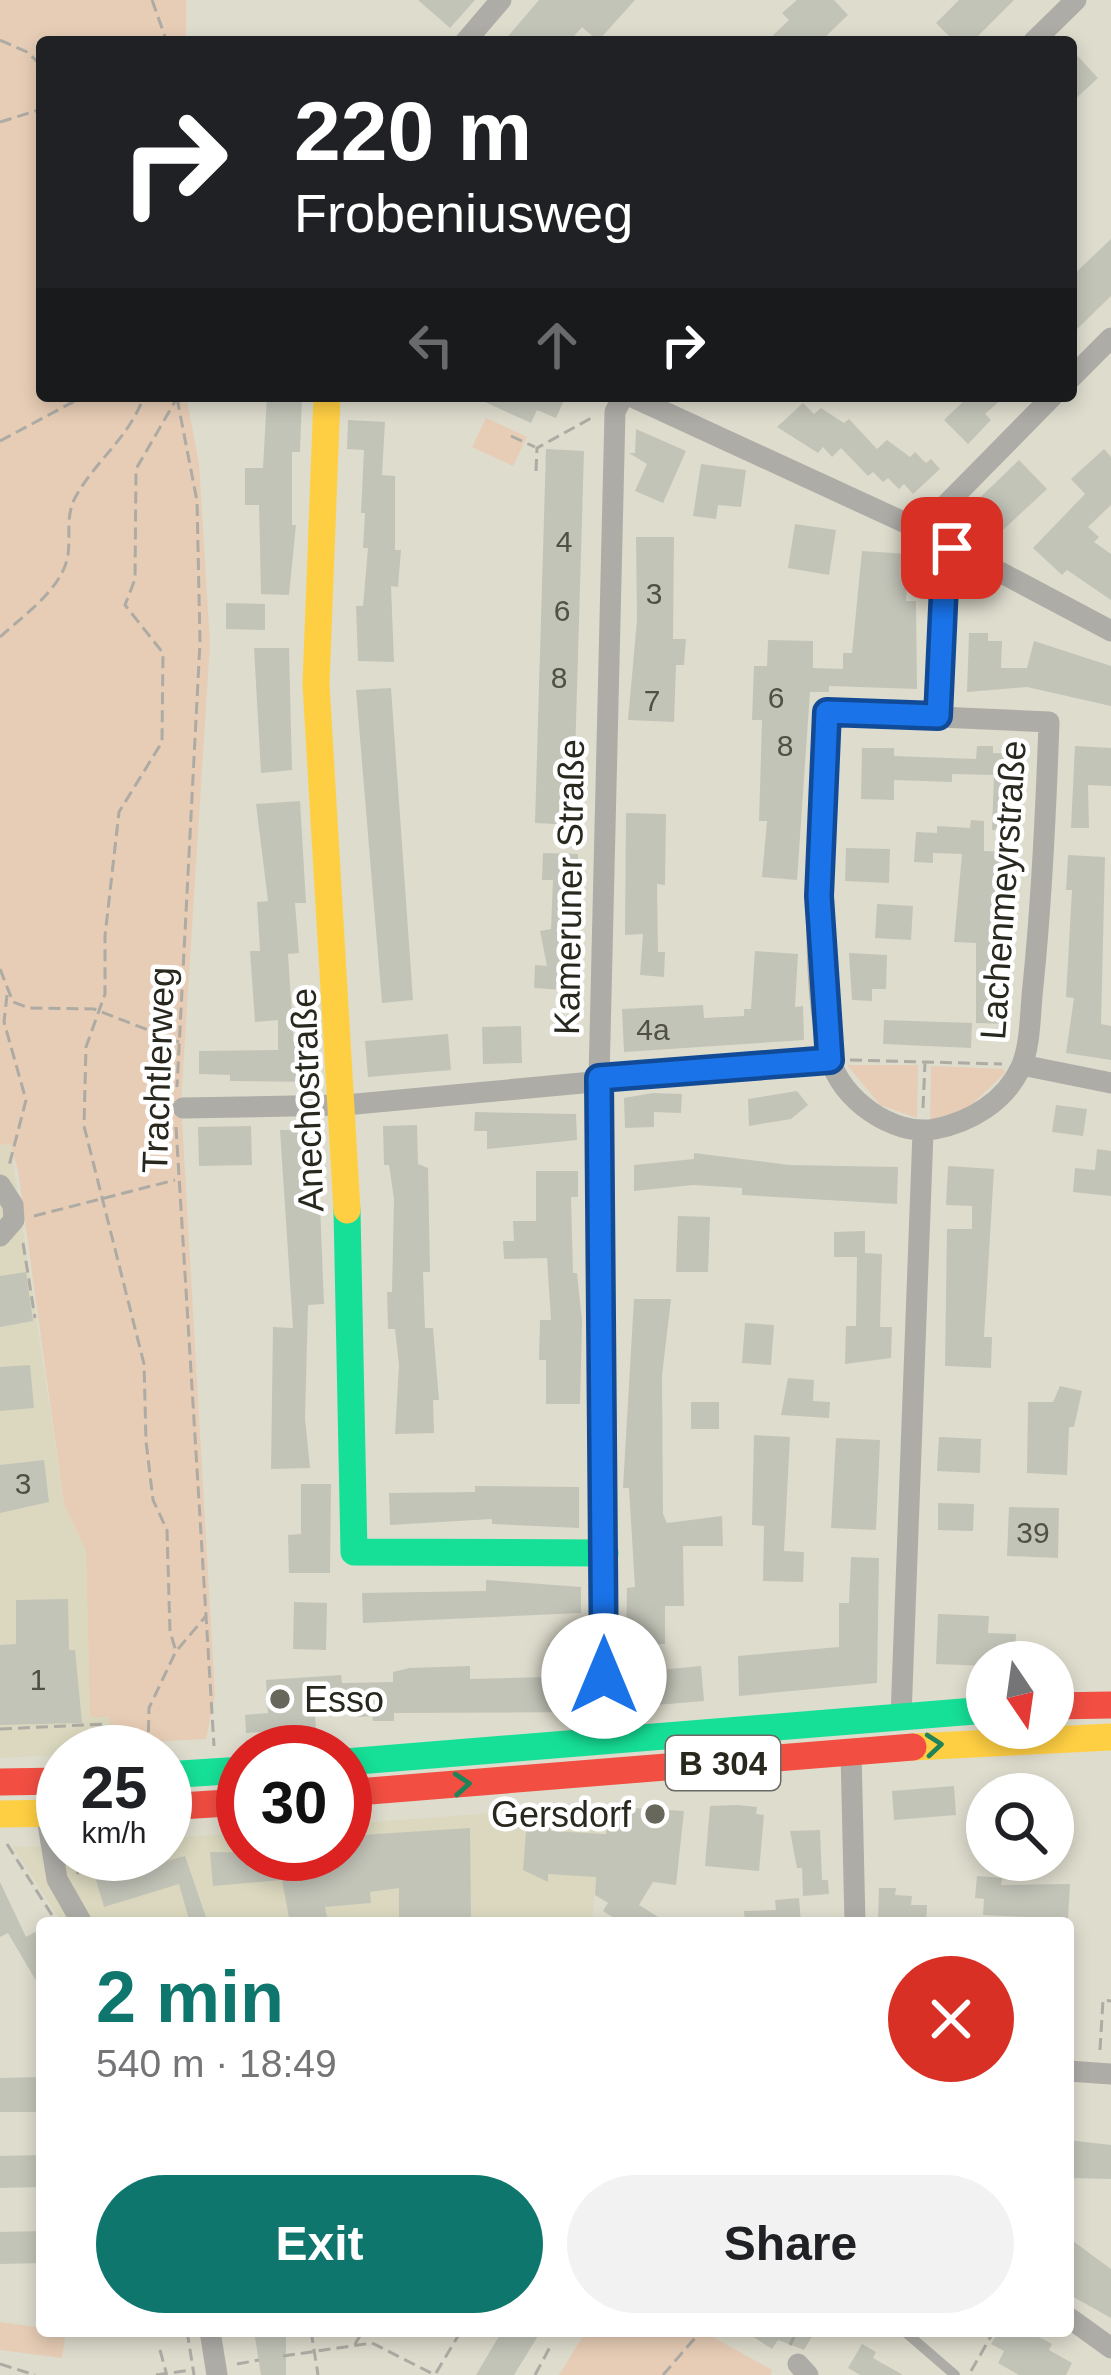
<!DOCTYPE html>
<html lang="en">
<head>
<meta charset="utf-8">
<style>
	:root { --surface:#fff; --page:#f2f2f2; --text:#202124; --muted:#757577; --accent:#0f766e }
	body { margin:0; font-family:Arial,sans-serif; background:var(--page); color:var(--text); height:100vh; display:flex; flex-direction:column; font-size:45px; white-space:nowrap }
	* { box-sizing:border-box; margin:0 }
	p { font-size:39px; color:var(--muted) }
	.icon { flex:none; width:66px; height:66px; fill:none; stroke:currentColor; stroke-width:2; stroke-linecap:round; stroke-linejoin:round }
	.map { position:relative; flex:1; overflow:hidden }
	.drawer { position:absolute; left:36px; top:1917px; width:1038px; height:420px; display:flex; flex-direction:column; background:var(--surface); border-radius:12px; box-shadow:0 6px 18px #0003 }
	.drawer>* { flex:none }
	.top-card { position:absolute; left:36px; top:36px; width:1041px; height:366px; border-radius:12px; box-shadow:0 6px 18px #0003; background:#202124; color:#fff; overflow:hidden }
	.needle { width:78px; rotate:167deg }
	.buttons { position:absolute; left:966px; top:1641px; display:grid; gap:24px }
	.buttons a { display:grid; place-items:center; width:108px; height:108px; border-radius:50%; background:var(--surface); box-shadow:0 6px 18px #0003; font-size:60px }
	.speed { position:absolute; left:36px; top:1725px; display:flex; gap:24px; font-size:60px; font-weight:700; text-align:center }
	.speed>* { display:grid; place-content:center; width:156px; height:156px; border-radius:50%; background:var(--surface); box-shadow:0 6px 18px #0003; line-height:1 }
	.speed small { font-size:30px; font-weight:400 }
	.speed .limit { border:18px solid #d22; background:#fff; color:#111 }
	.pin { position:absolute; display:grid; place-items:center; width:102px; height:102px; color:#fff; margin:-51px; border-radius:24px; box-shadow:0 6px 18px #0006 }
	.me { position:absolute; width:132px; margin:-66px; rotate:0deg; stroke-linejoin:round; filter:drop-shadow(0 0 9px #0008) }
	.turn { display:flex; align-items:center; gap:42px; height:252px; padding:0 60px; font-size:54px }
	.turn .icon { width:156px; height:156px; stroke-width:2.5 }
	.turn b { display:block; font-size:84px; line-height:102px }
	.lanes { display:flex; align-items:center; height:114px; padding:0 60px; background:#0003; justify-content:center; gap:60px; direction:ltr }
	.lanes .off { opacity:.35 }
	.round { display:grid; place-items:center; flex:none; width:126px; height:126px; border-radius:63px; background:var(--page) }
	.head { display:flex; align-items:center; justify-content:space-between; height:204px; padding:0 60px }
	h1 { font-size:72px; font-weight:600; line-height:90px; color:var(--accent) }
	.action { display:flex; gap:24px; margin-top:auto; padding:24px 60px }
	.action a { flex:1; height:138px; border-radius:72px; background:var(--accent); color:#fff; font-size:48px; font-weight:600; line-height:138px; text-align:center }
	.action a+a { background:var(--page); color:var(--text) }
	.map>svg:first-child { display:block }
	.built { fill:#dbd8bf }
	.green { fill:#e7cdb6 }
	.building { fill:#c3c4b8 }
	.lines { fill:none; stroke-linecap:round; stroke-linejoin:round }
	.path { stroke:#adaba4; stroke-width:3; stroke-dasharray:12 6; stroke-linecap:butt }
	.lane { stroke:#aeaca7; stroke-width:10 }
	.street { stroke:#aeaca7; stroke-width:21 }
	.fast { stroke:#16e098; stroke-width:27 }
	.slow { stroke:#ffcf43; stroke-width:27 }
	.jam { stroke:#f24e42; stroke-width:27 }
	.oneway { stroke:#20845b }
	.route-casing { stroke:#114b97; stroke-width:30 }
	.route { stroke:#1a73e8; stroke-width:21 }
	.poi-dot { fill:#68675b; stroke:#fff; stroke-width:4.5 }
	.labels { text-anchor:middle; dominant-baseline:central; stroke-width:9; stroke-linejoin:round; paint-order:stroke }
	.number-label { font-size:30px; fill:#505045 }
	.shield { fill:#fff; stroke:#696862; stroke-width:3 }
	.shield-label { font-size:33px; font-weight:bold; fill:#29281e }
	.street-label { font-size:36px; fill:#29281e; stroke:#fff }
	.poi-label { font-size:36px; fill:#29281e; stroke:#fff; text-anchor:start }
</style>
</head>
<body>
<div class="map">
<svg width="1111" height="2375" viewBox="0 0 1111 2375">
	<rect width="100%" height="100%" fill="#dedccd"/>
	<path class="built" d="M10,1144L64,1504L86,1551L90,1716L110,1717L111,1752L0,1758V1145Z
		M601,1805L592,1923H62L13,1847L63,1845V1854H165V1838L243,1833V1854H345V1824Z"/>
	<path class="green" d="M0,0H186V42H42V396H186L199,463L210,644L181,1102L215,1695L206,1739L111,1744L110,1717H90L86,1551L64,1504L18,1170L10,1144L0,1145Z
		M486,418L527,437L513,466L472,447Z
		M847,1065H918L917,1118L880,1105Z
		M931,1066L1004,1069L1005,1073L966,1110L930,1120Z
		M0,2322L66,2331L62,2358L0,2350Z
		M586,2331H702L772,2370L771,2375H559Z"/>
	<path class="building" d="M418,0H475L450,28Z
		M539,0H635L598,41L582,27L569,42H503Z
		M797,0H834L848,15L820,42H766L789,20L782,13Z
		M959,0H1014L972,42H955L936,23Z
		M1071,49L1098,78L1071,103Z
		M1111,239V296L1071,335V277Z
		M267,396H302L300,452H292V525H296L289,595L261,594L259,505H245V468H263Z
		M472,396H566L556,418L537,410L531,423Z
		M969,396H1005L985,414L991,420L968,444L944,420Z
		M803,403L814,414L821,408L844,423L849,419L877,449L887,440L910,457L915,452L926,463L931,459L940,469L913,494L904,484L899,489L888,478L883,482L873,472L868,476L841,448L832,457L823,447L818,453L777,427Z
		M348,420L385,422L382,475L395,476V550H401L398,587L391,586L394,662L358,661L356,606H363L368,548H363L365,513H361L364,450L347,449Z
		M636,429L686,451L663,503L635,491L647,464L629,453H635Z
		M546,449L584,451L573,825L535,823Z
		M1104,449L1111,457V505L1088,527L1099,537L1094,542L1111,554V600L1067,570L1062,575L1033,548L1085,494L1071,479Z
		M1019,460L1047,489L989,543L962,515Z
		M701,464L746,470L741,507L718,505L716,519L693,516Z
		M795,524L836,530L829,575L788,568Z
		M636,537H674L673,639H686L684,665H676L674,722L628,720L637,620Z
		M862,551L909,554L906,601H916L917,689L829,686V692H810L797,880L762,877L767,821H759L762,720H752L754,666H767L768,640L813,641V668L843,669V653H852Z
		M226,603L265,604V630L226,629Z
		M969,633H988V641H1002L1001,668H1027L1034,641L1111,666V706L1027,687L967,692Z
		M254,648H289L292,770L261,773Z
		M391,688L413,1000L382,1003L356,690Z
		M977,746H993V753L1023,754L1017,829L992,830L994,775L952,774V782L894,780V800L861,799L862,748H894V756L976,759Z
		M1075,746L1111,748V786L1088,785L1089,828H1071Z
		M300,801L306,903H295L299,953L288,954L294,1045H315V1082L230,1081V1075L199,1074V1051L278,1050V1020L255,1022L250,951H260L257,902L268,901L256,804Z
		M626,813L666,814L665,885L657,884L658,952H665L664,977L640,975L643,934L625,935Z
		M971,820L984,821V851L1010,852L1000,941H1009L1007,1024L976,1023V943L954,942L962,854L933,853V863L914,862L916,832L937,833V826L970,828Z
		M846,848L890,849L889,883L845,881Z
		M543,853L578,854L577,991L534,988L535,965L547,966L540,931L551,929L553,880H542Z
		M1068,855L1105,857L1101,1024L1111,1026V1060L1066,1053L1074,998L1066,997L1072,890H1066Z
		M877,904L913,906L911,940L875,938Z
		M755,951L798,954L795,1007L803,1006L804,1040L624,1052L622,1009L703,1005L704,1018L744,1016V1009H751Z
		M849,953L887,955L886,989H872V1001L852,1000Z
		M884,1020L972,1023L971,1048L883,1044Z
		M521,1026L522,1063L483,1064L482,1027Z
		M448,1034L451,1070L368,1077L365,1041Z
		M797,1091L808,1105L791,1119L749,1126L748,1099Z
		M653,1093L682,1094L681,1113L654,1112V1127L625,1128L624,1098Z
		M1056,1105L1087,1109L1083,1136L1052,1132Z
		M475,1112L576,1114L577,1140L487,1149V1131H474Z
		M417,1125L418,1164L428,1168L430,1272H423L425,1328H433L439,1400H433L434,1433L395,1434L399,1365L395,1329H388L387,1292H392L394,1199L389,1165H384L383,1126Z
		M251,1126L252,1165L199,1166L198,1127Z
		M280,1130H317L324,1304L308,1305L305,1418L310,1468L271,1469L273,1327L293,1328Z
		M1097,1149L1111,1151V1196L1073,1192L1075,1168L1095,1170Z
		M694,1153L789,1165L898,1167L897,1204L742,1195V1188L693,1185L634,1191V1165L694,1159Z
		M948,1166L994,1169L984,1337H992L991,1368L945,1366L947,1229H972V1206L946,1205Z
		M536,1171H578V1197H571L573,1273H577L582,1321L580,1404H546V1360H539L540,1320H551L547,1258L504,1259L503,1241H514L513,1221H536Z
		M678,1216L710,1217L708,1272H676Z
		M865,1231V1253L882,1254L880,1327H892L891,1358L845,1364L846,1326H856L857,1257H834V1232Z
		M26,1272L33,1321L0,1327V1276Z
		M634,1299H671L662,1376L663,1514L667,1523L722,1516L723,1546H683L684,1606H665V1644H626L627,1588L635,1587L629,1488H623Z
		M745,1323L774,1325L771,1365L742,1363Z
		M30,1365L34,1408L0,1411V1367Z
		M788,1378L814,1380L813,1401L830,1402L829,1418L781,1415Z
		M1060,1386L1082,1391L1074,1427H1069L1067,1475L1027,1473L1028,1402H1053Z
		M691,1402H719V1429H691Z
		M754,1435L790,1437L784,1551L804,1552L803,1582L763,1581L764,1526L752,1525Z
		M939,1437L981,1439L980,1473L937,1471Z
		M836,1438L880,1440L876,1530L831,1528Z
		M44,1460L49,1502L0,1513V1465Z
		M301,1484H331L330,1573H289L288,1535L301,1534Z
		M475,1486L579,1487V1528L492,1524V1519L390,1525L389,1493L475,1492Z
		M938,1503L974,1504L973,1531L938,1530Z
		M1009,1507L1059,1508L1058,1558L1007,1556Z
		M851,1557L879,1558L877,1683L739,1696L738,1656L839,1647V1603H849Z
		M486,1580L581,1587V1613L363,1623L362,1593L486,1591Z
		M68,1599L69,1650H75L82,1723L0,1725V1645L16,1644V1600Z
		M294,1602L327,1603L326,1650L293,1649Z
		M938,1614L989,1616L988,1633L1016,1634L1015,1655L987,1654V1666L936,1664Z
		M580,1643L581,1712L394,1713V1721H373L372,1716L358,1717V1699L314,1702L316,1728L246,1733L245,1715L268,1713L266,1680L341,1675L342,1683L393,1682V1672L409,1668L470,1666V1679L548,1677V1644Z
		M701,1666L704,1701L632,1707L629,1673Z
		M954,1786L956,1815L894,1820L892,1791Z
		M737,1805L757,1807L756,1814L764,1815L759,1871L705,1866L710,1806Z
		M634,1808L684,1811L676,1885L653,1882L639,1905L668,1923H622L603,1911L608,1903L595,1895L596,1877L548,1874V1882L523,1870L527,1819L551,1817V1831L606,1834L608,1810Z
		M470,1828L471,1923H399V1888L370,1892L371,1903L325,1907L328,1923H290L282,1880L213,1886L210,1852L345,1854V1836Z
		M820,1830L822,1880H828L829,1894L803,1896L802,1868H797L790,1831Z
		M185,1856L208,1923H190L179,1884L104,1907L96,1880Z
		M977,1876L1002,1878L1001,1885L1070,1884L1068,1919L983,1915L984,1899L975,1898Z
		M0,1882L26,1937L42,1928V1991L8,1933L0,1937Z
		M879,1888H896L895,1895L912,1896L911,1905H927L926,1923L878,1917Z
		M799,1898L801,1923H745L744,1911L776,1910L775,1900Z
		M42,2077V2112H0V2078Z
		M1068,2140L1111,2145V2179L1068,2178Z
		M42,2155V2187L0,2188V2156Z
		M42,2231V2263L0,2264V2232Z
		M1073,2241L1111,2269V2318L1068,2294V2250Z
		M254,2331H286V2375H261Z
		M502,2331H541L514,2375H476Z
		M744,2331H815L804,2350L778,2340L772,2349Z
		M999,2331H1028L1052,2344L1049,2350L1072,2363L1066,2375H1019L998,2363L1004,2351L991,2344Z
		M862,2344L876,2352L873,2358L903,2375H860L848,2368Z"/>
	<g class="lines">
		<path class="path" d="M152,0L167,42
			M0,40L27,52L42,66
			M0,122L42,109
			M177,398L197,501L200,642L177,1087
			M511,436L535,447
			M0,441L84,396
			M536,471L537,448L595,416
			M0,637C23,616 59,591 67,560C72,539 64,517 76,496C97,459 129,438 144,396
			M0,969L13,1002L29,1008L94,1009L179,1042
			M7,995L4,1022L26,1100L9,1166
			M850,1060L1002,1064
			M923,1108L925,1063
			M176,1127L214,1746
			M34,1216L175,1180
			M23,1243L35,1318
			M178,1649L206,1616
			M0,1729L106,1724L107,1752
			M148,1750L149,1708L176,1651L170,1632L167,1530L153,1500L146,1441L144,1364L84,1126L86,1047L105,994V936L119,812L162,742L163,653L125,605L135,579L136,469L177,398
			M7,1844L57,1923
			M77,1874L89,1854
			M1100,2050L1103,2000L1111,2001
			M187,2331L194,2375
			M311,2331L318,2375
			M355,2344L363,2331
			M790,2345L797,2331
			M160,2350L166,2372
			M283,2356L372,2343L435,2375
			M0,2364L35,2375
			M237,2364L259,2360
			M971,2371L994,2331
			M436,2373L461,2331
			M156,2375L191,2370
			M535,2375L550,2347
			M663,2375L701,2331"/>
		<path class="lane" d="M904,2331L955,2375"/>
		<path class="street" d="M465,42L501,0
			M1033,42L1076,0
			M1071,378L1111,338
			M630,396L921,530L1111,631
			M921,530L1053,396
			M827,712L1049,722C1046,810 1042,898 1033,986C1030,1011 1031,1045 1021,1067C1005,1102 970,1122 935,1129C894,1137 840,1099 830,1058C806,965 821,810 827,712Z
			M938,716L945,565L952,548
			M1022,1065L1111,1083
			M183,1108L345,1105L830,1060
			M0,1185L13,1205L14,1220L0,1236
			M901,1717L923,1132
			M606,1741L599,1078L615,412L623,396
			M851,1752L855,1923
			M45,1806L57,1879L82,1923
			M1068,2071L1111,2074
			M1068,2317L1111,2348
			M210,2331L217,2375
			M798,2364L808,2375"/>
		<path class="fast" d="M347,1210L354,1552L605,1553
			M345,1762L987,1710
			M165,1775L243,1770"/>
		<path class="slow" d="M327,396L316,684L347,1210
			M913,1747L1111,1737
			M0,1814L63,1813"/>
		<path class="jam" d="M1053,1706L1111,1705
			M0,1782L63,1781
			M345,1793L913,1747
			M165,1807L243,1802"/>
	</g>
	<defs><path id="oneway-chevron" d="M-2-3.5L2.5 0L-2 3.5" fill="none" stroke-width="1.6" stroke-linecap="round" stroke-linejoin="round" transform="scale(3)"/></defs>
	<g class="oneway">
		<use href="#oneway-chevron" transform="translate(934 1745) rotate(-5)"/>
		<use href="#oneway-chevron" transform="translate(462 1784) rotate(-4)"/>
	</g>
	<g class="lines">
		<g class="route-casing">
			<path id="route" d="M604,1676L599,1078L830,1060L819,896L827,712L938,716L945,565L952,548"/>
		</g>
		<use href="#route" class="route"/>
	</g>
	<g class="poi-dot">
		<circle cx="280" cy="1699" r="12"/>
		<circle cx="655" cy="1814" r="12"/>
	</g>
	<g class="labels">
		<g class="number-label">
			<text x="564" y="541">4</text>
			<text x="654" y="593">3</text>
			<text x="562" y="610">6</text>
			<text x="559" y="677">8</text>
			<text x="776" y="697">6</text>
			<text x="652" y="700">7</text>
			<text x="785" y="745">8</text>
			<text x="653" y="1029">4a</text>
			<text x="23" y="1483">3</text>
			<text x="1033" y="1532">39</text>
			<text x="38" y="1679">1</text>
		</g>
		<rect class="shield" x="666" y="1736" width="114" height="54" rx="9"/>
		<g class="shield-label">
			<text x="723" y="1763">B 304</text>
		</g>
		<g class="street-label">
			<text transform="translate(569 887) rotate(-89)">Kameruner Straße</text>
			<text transform="translate(1003 890) rotate(-86)">Lachenmeyrstraße</text>
			<text transform="translate(158 1070) rotate(-88)">Trachtlerweg</text>
			<text transform="translate(307 1100) rotate(-92)">Anechostraße</text>
		</g>
		<g class="poi-label">
			<text x="304" y="1699">Esso</text>
			<text x="631" y="1814" text-anchor="end">Gersdorf</text>
		</g>
	</g>
</svg>
<div class="buttons">
<a><svg class="needle" viewBox="-14 -14 28 28"><path d="M0-13l5 13h-10z" fill="#e53935"/><path d="M0 13l5-13h-10z" fill="#757577"/></svg></a>
<a><svg class="icon" aria-label="search" viewBox="0 0 24 24"><circle cx="10" cy="10" r="6"/><path d="M15 15l6 6"/></svg></a>
</div>
<div class="speed"><div>25<small>km/h</small></div><div class="limit">30</div></div>
<div class="pin" style="left:952px;top:548px;background:#d93025"><svg class="icon" aria-label="arrive" viewBox="0 0 24 24"><path d="M6 21V4h12l-3 4 3 4H6"/></svg></div>
<svg class="me" style="left:604px;top:1676px" viewBox="-20 -20 40 40"><circle r="19" fill="#fff"/><path d="M0-13L10 11 0 6-10 11z" fill="#1a73e8"/></svg>
<div class="top-card">
<div class="turn"><svg class="icon" aria-label="right" viewBox="0 0 24 24"><path d="M7 20v-9h11M14 6l5 5-5 5"/></svg><div><b>220 m</b>Frobeniusweg</div></div>
<div class="lanes"><svg class="icon off" aria-label="left" viewBox="0 0 24 24"><path d="M17 20v-9H6M10 6l-5 5 5 5"/></svg><svg class="icon off" aria-label="ahead" viewBox="0 0 24 24"><path d="M12 20V5M6 11l6-6 6 6"/></svg><svg class="icon" aria-label="right" viewBox="0 0 24 24"><path d="M7 20v-9h11M14 6l5 5-5 5"/></svg></div>
</div>
<section class="drawer">
<div class="head"><div><h1>2 min</h1><p>540 m · 18:49</p></div><a class="round" style="background:#d93025;color:#fff"><svg class="icon" aria-label="close" viewBox="0 0 24 24"><path d="M6 6l12 12M18 6L6 18"/></svg></a></div>
<div class="action"><a>Exit</a><a>Share</a></div>
</section>
</div>
</body>
</html>
